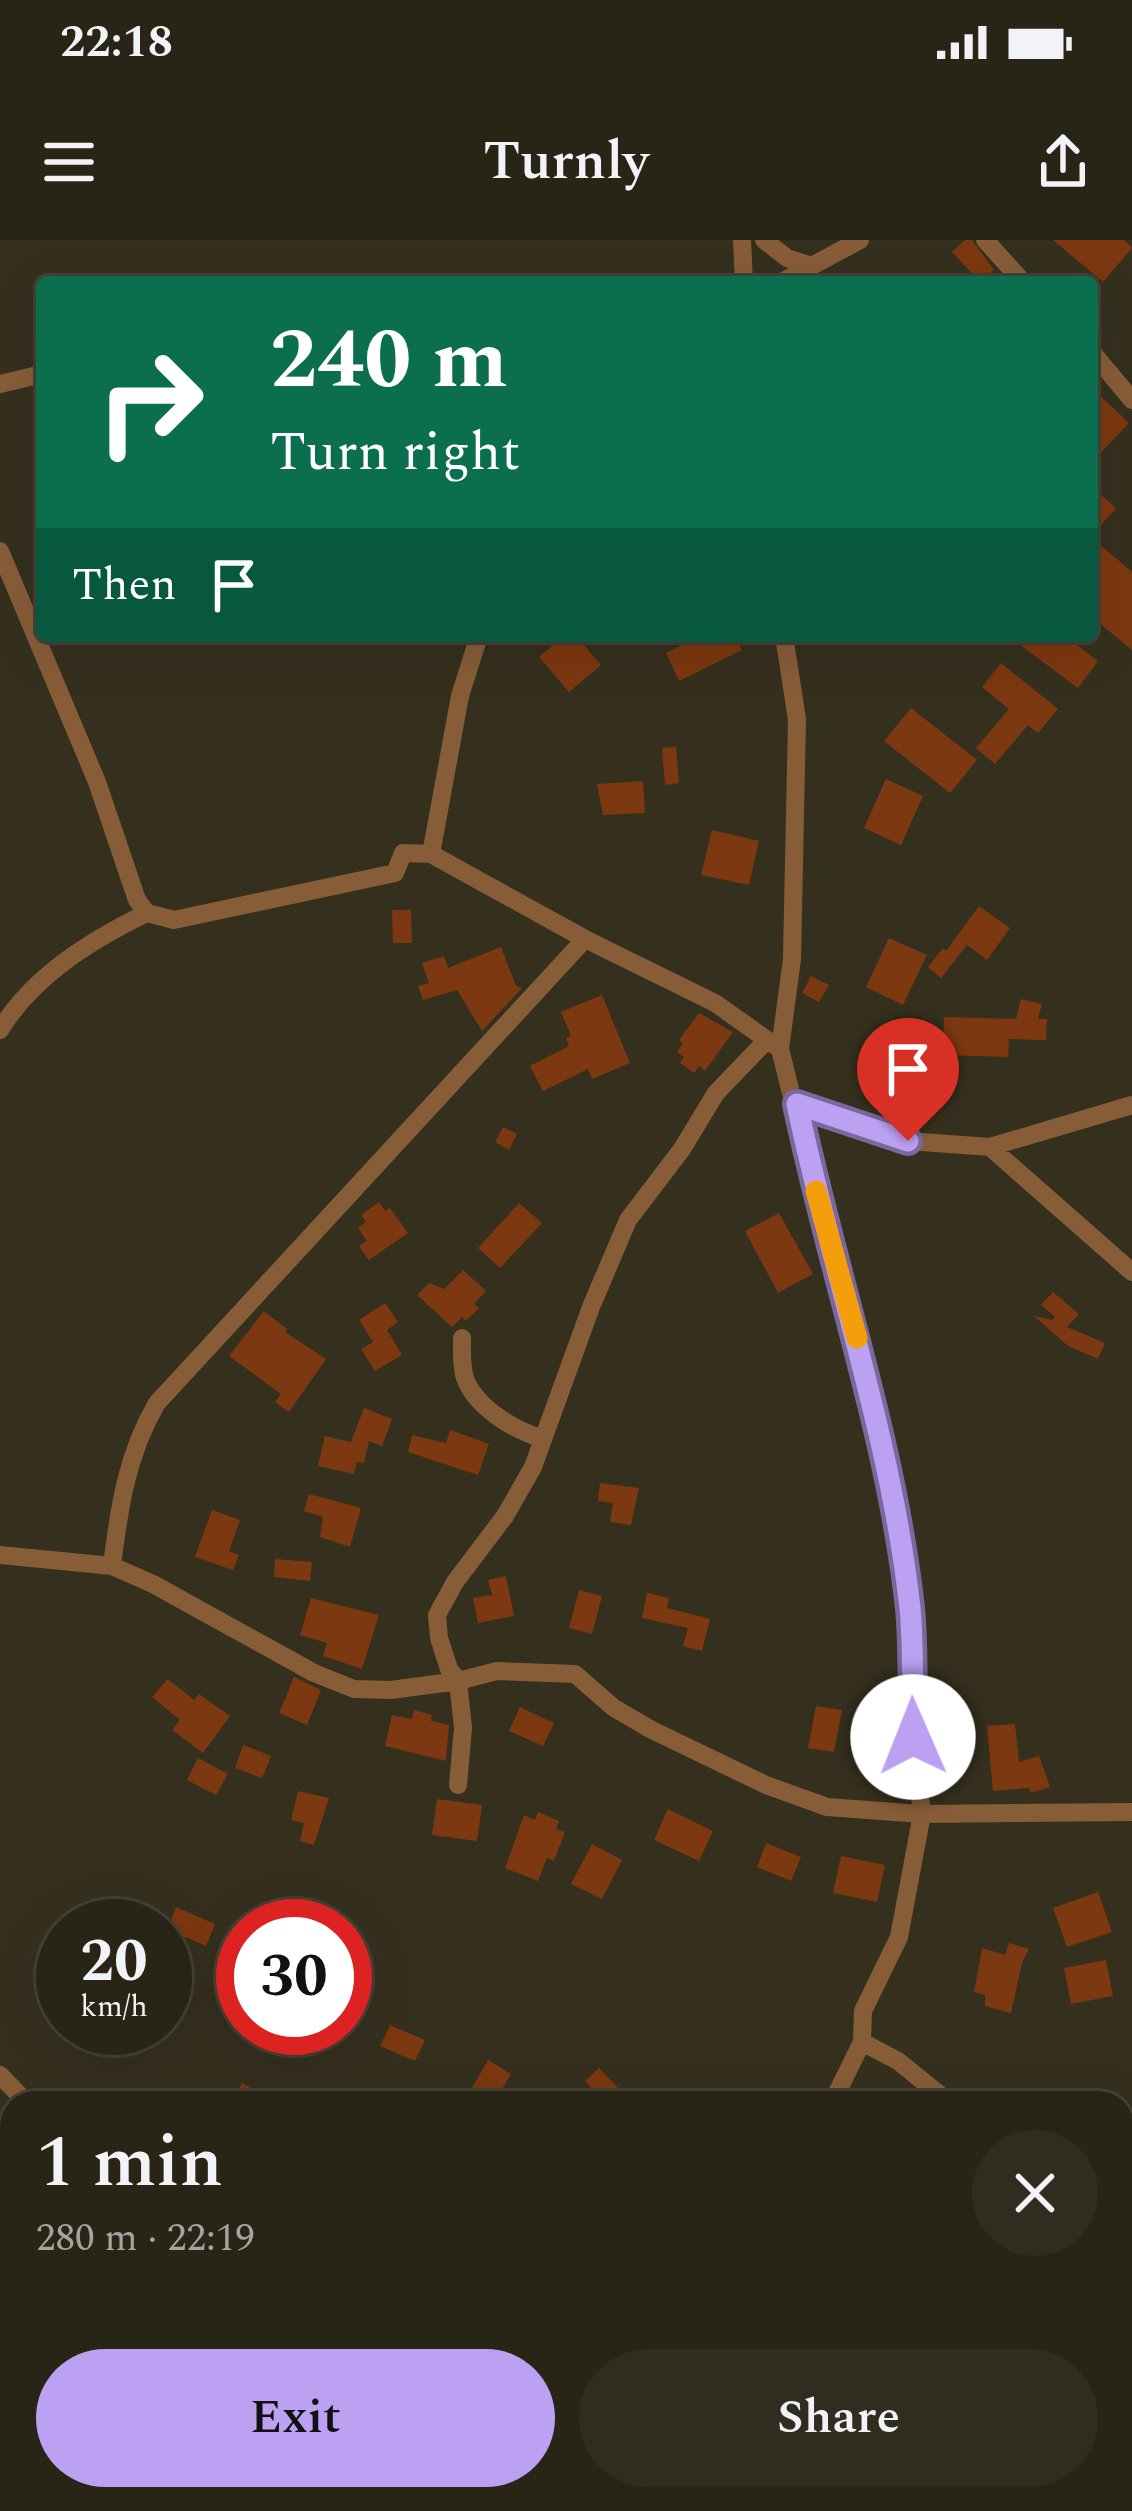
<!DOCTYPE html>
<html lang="en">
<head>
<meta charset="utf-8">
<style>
	:root { --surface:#282416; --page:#302c1f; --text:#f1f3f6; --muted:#a5a4a1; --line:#444135; --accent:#bca0f2 }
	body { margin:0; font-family:Spectral,serif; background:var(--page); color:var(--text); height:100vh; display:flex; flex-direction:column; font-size:45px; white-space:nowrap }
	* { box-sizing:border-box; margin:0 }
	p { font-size:39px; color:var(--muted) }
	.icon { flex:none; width:66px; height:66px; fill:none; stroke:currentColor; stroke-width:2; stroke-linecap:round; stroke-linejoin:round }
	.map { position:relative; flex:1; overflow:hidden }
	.panel { position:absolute; left:0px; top:1851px; width:1134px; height:420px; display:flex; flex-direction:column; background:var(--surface); border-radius:36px 36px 0 0; box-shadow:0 12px 48px #0002,0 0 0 3px var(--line) }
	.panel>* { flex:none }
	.hud { position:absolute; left:36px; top:36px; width:1062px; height:366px; border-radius:12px; box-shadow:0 12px 48px #0002,0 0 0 3px var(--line); background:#0b6e4f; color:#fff; overflow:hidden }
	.speed { position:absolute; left:36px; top:1659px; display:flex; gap:24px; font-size:60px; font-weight:700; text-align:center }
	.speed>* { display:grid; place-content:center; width:156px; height:156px; border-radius:50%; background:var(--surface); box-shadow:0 12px 48px #0002,0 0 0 3px var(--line); line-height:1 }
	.speed small { font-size:30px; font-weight:400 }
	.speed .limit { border:18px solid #d22; background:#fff; color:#111 }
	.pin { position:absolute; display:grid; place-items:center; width:102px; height:102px; color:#fff; margin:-123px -51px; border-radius:50% 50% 50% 0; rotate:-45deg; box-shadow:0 0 12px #0007 }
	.pin .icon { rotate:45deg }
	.me { position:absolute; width:132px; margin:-66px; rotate:359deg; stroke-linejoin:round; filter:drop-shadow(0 0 9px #0008) }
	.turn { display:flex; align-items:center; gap:42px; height:252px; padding:0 36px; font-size:54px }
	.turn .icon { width:156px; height:156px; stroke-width:2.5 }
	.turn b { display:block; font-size:84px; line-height:102px }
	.then { display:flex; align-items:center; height:114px; padding:0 36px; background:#0003; gap:24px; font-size:45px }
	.round { display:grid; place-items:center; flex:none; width:126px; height:126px; border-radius:63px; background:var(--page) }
	.overview { display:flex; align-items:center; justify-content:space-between; height:204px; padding:0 36px }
	h1 { font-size:72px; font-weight:600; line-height:90px }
	.cta { display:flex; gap:24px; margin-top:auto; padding:24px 36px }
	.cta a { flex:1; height:138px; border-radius:72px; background:var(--accent); color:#111; font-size:48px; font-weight:600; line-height:138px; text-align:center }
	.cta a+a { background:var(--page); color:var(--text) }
	.status { display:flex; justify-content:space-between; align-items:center; height:84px; padding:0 60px; background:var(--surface); direction:ltr }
	.status svg { height:33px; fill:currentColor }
	header { display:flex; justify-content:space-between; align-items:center; height:156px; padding:0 36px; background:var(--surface); font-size:54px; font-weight:600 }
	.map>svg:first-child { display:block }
	.building { fill:#7c3810 }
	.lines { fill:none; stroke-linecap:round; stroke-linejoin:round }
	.minor { stroke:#875d38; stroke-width:18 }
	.route-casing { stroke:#7a689d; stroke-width:30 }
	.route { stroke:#bca0f2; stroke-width:21 }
	.slow { stroke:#f59e0b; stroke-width:21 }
</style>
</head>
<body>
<div class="status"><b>22:18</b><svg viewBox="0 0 49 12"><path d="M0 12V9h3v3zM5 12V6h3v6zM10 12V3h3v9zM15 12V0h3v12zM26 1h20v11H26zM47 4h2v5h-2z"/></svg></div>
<header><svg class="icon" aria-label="menu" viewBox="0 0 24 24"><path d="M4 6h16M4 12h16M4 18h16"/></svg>Turnly<svg class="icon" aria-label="share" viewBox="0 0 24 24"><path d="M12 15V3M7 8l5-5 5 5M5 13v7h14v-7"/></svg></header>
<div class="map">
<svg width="1132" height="2271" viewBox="0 0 1132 2271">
	<rect width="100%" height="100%" fill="#35301e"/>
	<path class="building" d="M965,0H972L994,30L980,42L952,12Z
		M1053,0H1124L1132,8L1103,42Z
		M1092,148L1129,183L1092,222Z
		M1092,247L1116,268L1092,295Z
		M1092,298L1132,332V410L1092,377Z
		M564,396H576L601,425L569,452L539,417Z
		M686,396H735L742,410L679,441L666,413L689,402Z
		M1008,396H1065L1098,421L1078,448Z
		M1001,423L1058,469L1038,493L1028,485L995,524L976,508L1009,469L982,447Z
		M911,468L977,520L950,553L884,501Z
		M676,507L679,543L665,545L662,508Z
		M886,539L923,556L901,605L864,588Z
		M643,541L645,573L603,575L597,544Z
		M712,590L759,601L749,645L701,635Z
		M979,666L1010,688L987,720L967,705L941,738L928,727L943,708L946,711Z
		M392,670H411L412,703H393Z
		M889,698L927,715L903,765L866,747Z
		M501,707L516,746L522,748L482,791L457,750L423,760L418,746L429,743L422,723L444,716L448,728Z
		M811,736L829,745L819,762L802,753Z
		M602,755L630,823L592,839L588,829L543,851L530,826L569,806L566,798L571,796L561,772Z
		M1021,759L1042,764L1038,779H1047L1046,800L1009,799L1008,817L943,815L944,777L1016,779Z
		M699,773L733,792L705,831L699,826L694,833L680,823L684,817L677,812L683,803L679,800Z
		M503,887L517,894L509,910L495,902Z
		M379,962L385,971L390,968L408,993L369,1020L359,1006L367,1001L358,988L366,982L361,975Z
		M519,963L542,983L500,1028L478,1008Z
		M779,973L813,1034L778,1053L745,991Z
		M463,1030L486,1051L474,1064L479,1068L466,1081L462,1077L452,1087L417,1055L429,1043L444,1049Z
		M1053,1052L1079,1074L1067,1087L1105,1103L1098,1119L1068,1106L1034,1076L1052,1080L1055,1077L1041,1065Z
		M385,1063L398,1082L387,1090L402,1115L375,1131L361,1109L373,1102L359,1080Z
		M264,1071L287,1089L285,1092L326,1119L289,1172L275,1162L281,1154L229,1116Z
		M364,1168L392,1179L382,1206L369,1201L364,1223L357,1222L354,1234L318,1226L325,1196L351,1202Z
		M450,1190L489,1204L478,1235L408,1212L412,1195L446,1203Z
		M600,1243L639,1248L631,1285L610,1282L613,1263L598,1261Z
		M309,1254L361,1268L350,1307L320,1297L323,1277L304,1271Z
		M212,1270L240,1280L229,1311L239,1315L233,1330L195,1317Z
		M275,1319L312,1322L310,1341L274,1337Z
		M506,1336L514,1376L478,1383L473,1358L492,1355L488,1340Z
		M579,1350L602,1356L592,1394L569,1388Z
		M647,1353L669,1358L667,1368L710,1379L702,1411L683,1406L688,1388L642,1378Z
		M311,1358L379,1375L362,1429L323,1416L327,1403L300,1395Z
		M294,1437L321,1450L307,1485L279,1473Z
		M168,1439L194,1460L199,1454L230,1476L203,1513L172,1490L180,1480L152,1457Z
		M816,1466L842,1470L834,1512L808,1508Z
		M520,1467L554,1483L543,1506L509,1491Z
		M414,1470L432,1475L431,1481L449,1485L446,1521L385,1506L392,1475L412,1479Z
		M1015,1484L1019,1522L1039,1516L1050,1547L1031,1553L1029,1548L993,1551L987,1486Z
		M243,1505L271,1516L262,1538L235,1528Z
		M198,1518L228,1534L216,1555L187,1540Z
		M298,1551L329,1558L314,1605L300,1601L304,1583L291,1580Z
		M437,1559L482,1565L477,1601L432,1595Z
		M668,1569L713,1591L699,1621L654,1600Z
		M538,1572L559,1581L556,1589L565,1592L554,1621L547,1618L538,1641L505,1628L524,1575L535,1580Z
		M766,1603L801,1617L791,1641L757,1627Z
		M592,1604L622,1620L602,1659L571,1644Z
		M841,1616L885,1625L877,1662L833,1653Z
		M1098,1652L1112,1692L1067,1707L1053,1668Z
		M262,1664L290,1673L286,1686H255Z
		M176,1667L215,1684L206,1706L167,1689Z
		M1009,1703L1029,1709L1022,1723L1011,1773L985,1766V1755L974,1752L982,1708L1005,1715Z
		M1106,1720L1113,1756L1071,1764L1064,1728Z
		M390,1785L425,1800L415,1821L380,1806Z
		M488,1820L511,1834L494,1863H482L468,1855Z
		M599,1828L623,1853L612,1863H595L586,1853L592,1849L585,1841Z
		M242,1843L257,1851L250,1863H231Z"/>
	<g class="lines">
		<path class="minor" d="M742,0L744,42
			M764,0L787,18L812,26
			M985,0L1023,42
			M782,42L860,0
			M1092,112L1132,160
			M0,144L42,134
			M0,311L97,542L137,660L147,673L174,680L395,633L403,613L431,614L585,699L715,763L780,809
			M784,396L797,479L792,719L780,809L820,970L853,1079L897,1290L910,1371L913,1497L922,1574L899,1697L863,1771L862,1802L832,1863
			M431,614L460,456L479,396
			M0,790C33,736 91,700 147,673
			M797,864L908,901L990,907L1132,865
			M990,907L1132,1032
			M462,1098C462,1111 461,1126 465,1138C476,1168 514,1190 543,1199
			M0,1315L112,1326L153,1344L314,1433L354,1449L391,1450L458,1441L497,1431L575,1434L614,1468L652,1490L766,1545L827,1567L922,1574L1132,1572
			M112,1326C119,1268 127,1214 157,1163L585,699
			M458,1545L463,1488L458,1441L449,1429L439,1398L437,1375L455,1342L505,1276L533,1227L591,1067L628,980L682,909L716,853L767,800
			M862,1802L898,1821L950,1863
			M0,1835L27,1863
			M1122,2097L1132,2120
			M278,2259L287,2271
			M367,2259L389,2271
			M102,2271L103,2259
			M495,2271L517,2263L543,2271"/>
	</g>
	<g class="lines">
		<g class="route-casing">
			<path id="route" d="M908,901L797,864C832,1032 891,1196 910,1368C914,1410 912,1454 913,1497"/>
		</g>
		<use href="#route" class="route"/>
		<path class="slow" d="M816,951L857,1098"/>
	</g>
</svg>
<div class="speed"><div>20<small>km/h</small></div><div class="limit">30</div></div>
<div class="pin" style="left:908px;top:901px;background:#d93025"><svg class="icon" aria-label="arrive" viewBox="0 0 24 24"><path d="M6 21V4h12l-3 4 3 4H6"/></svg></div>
<svg class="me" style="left:913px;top:1497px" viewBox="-20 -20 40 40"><circle r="19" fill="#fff"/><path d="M0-13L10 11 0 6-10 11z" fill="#bca0f2"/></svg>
<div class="hud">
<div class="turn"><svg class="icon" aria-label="right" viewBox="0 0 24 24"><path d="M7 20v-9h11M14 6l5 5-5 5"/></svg><div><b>240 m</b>Turn right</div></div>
<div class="then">Then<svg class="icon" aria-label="arrive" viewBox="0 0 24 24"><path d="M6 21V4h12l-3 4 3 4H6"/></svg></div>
</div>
<section class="panel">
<div class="overview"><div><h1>1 min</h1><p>280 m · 22:19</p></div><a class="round"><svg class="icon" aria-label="close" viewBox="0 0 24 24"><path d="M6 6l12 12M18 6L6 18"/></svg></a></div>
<div class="cta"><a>Exit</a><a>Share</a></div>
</section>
</div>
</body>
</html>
